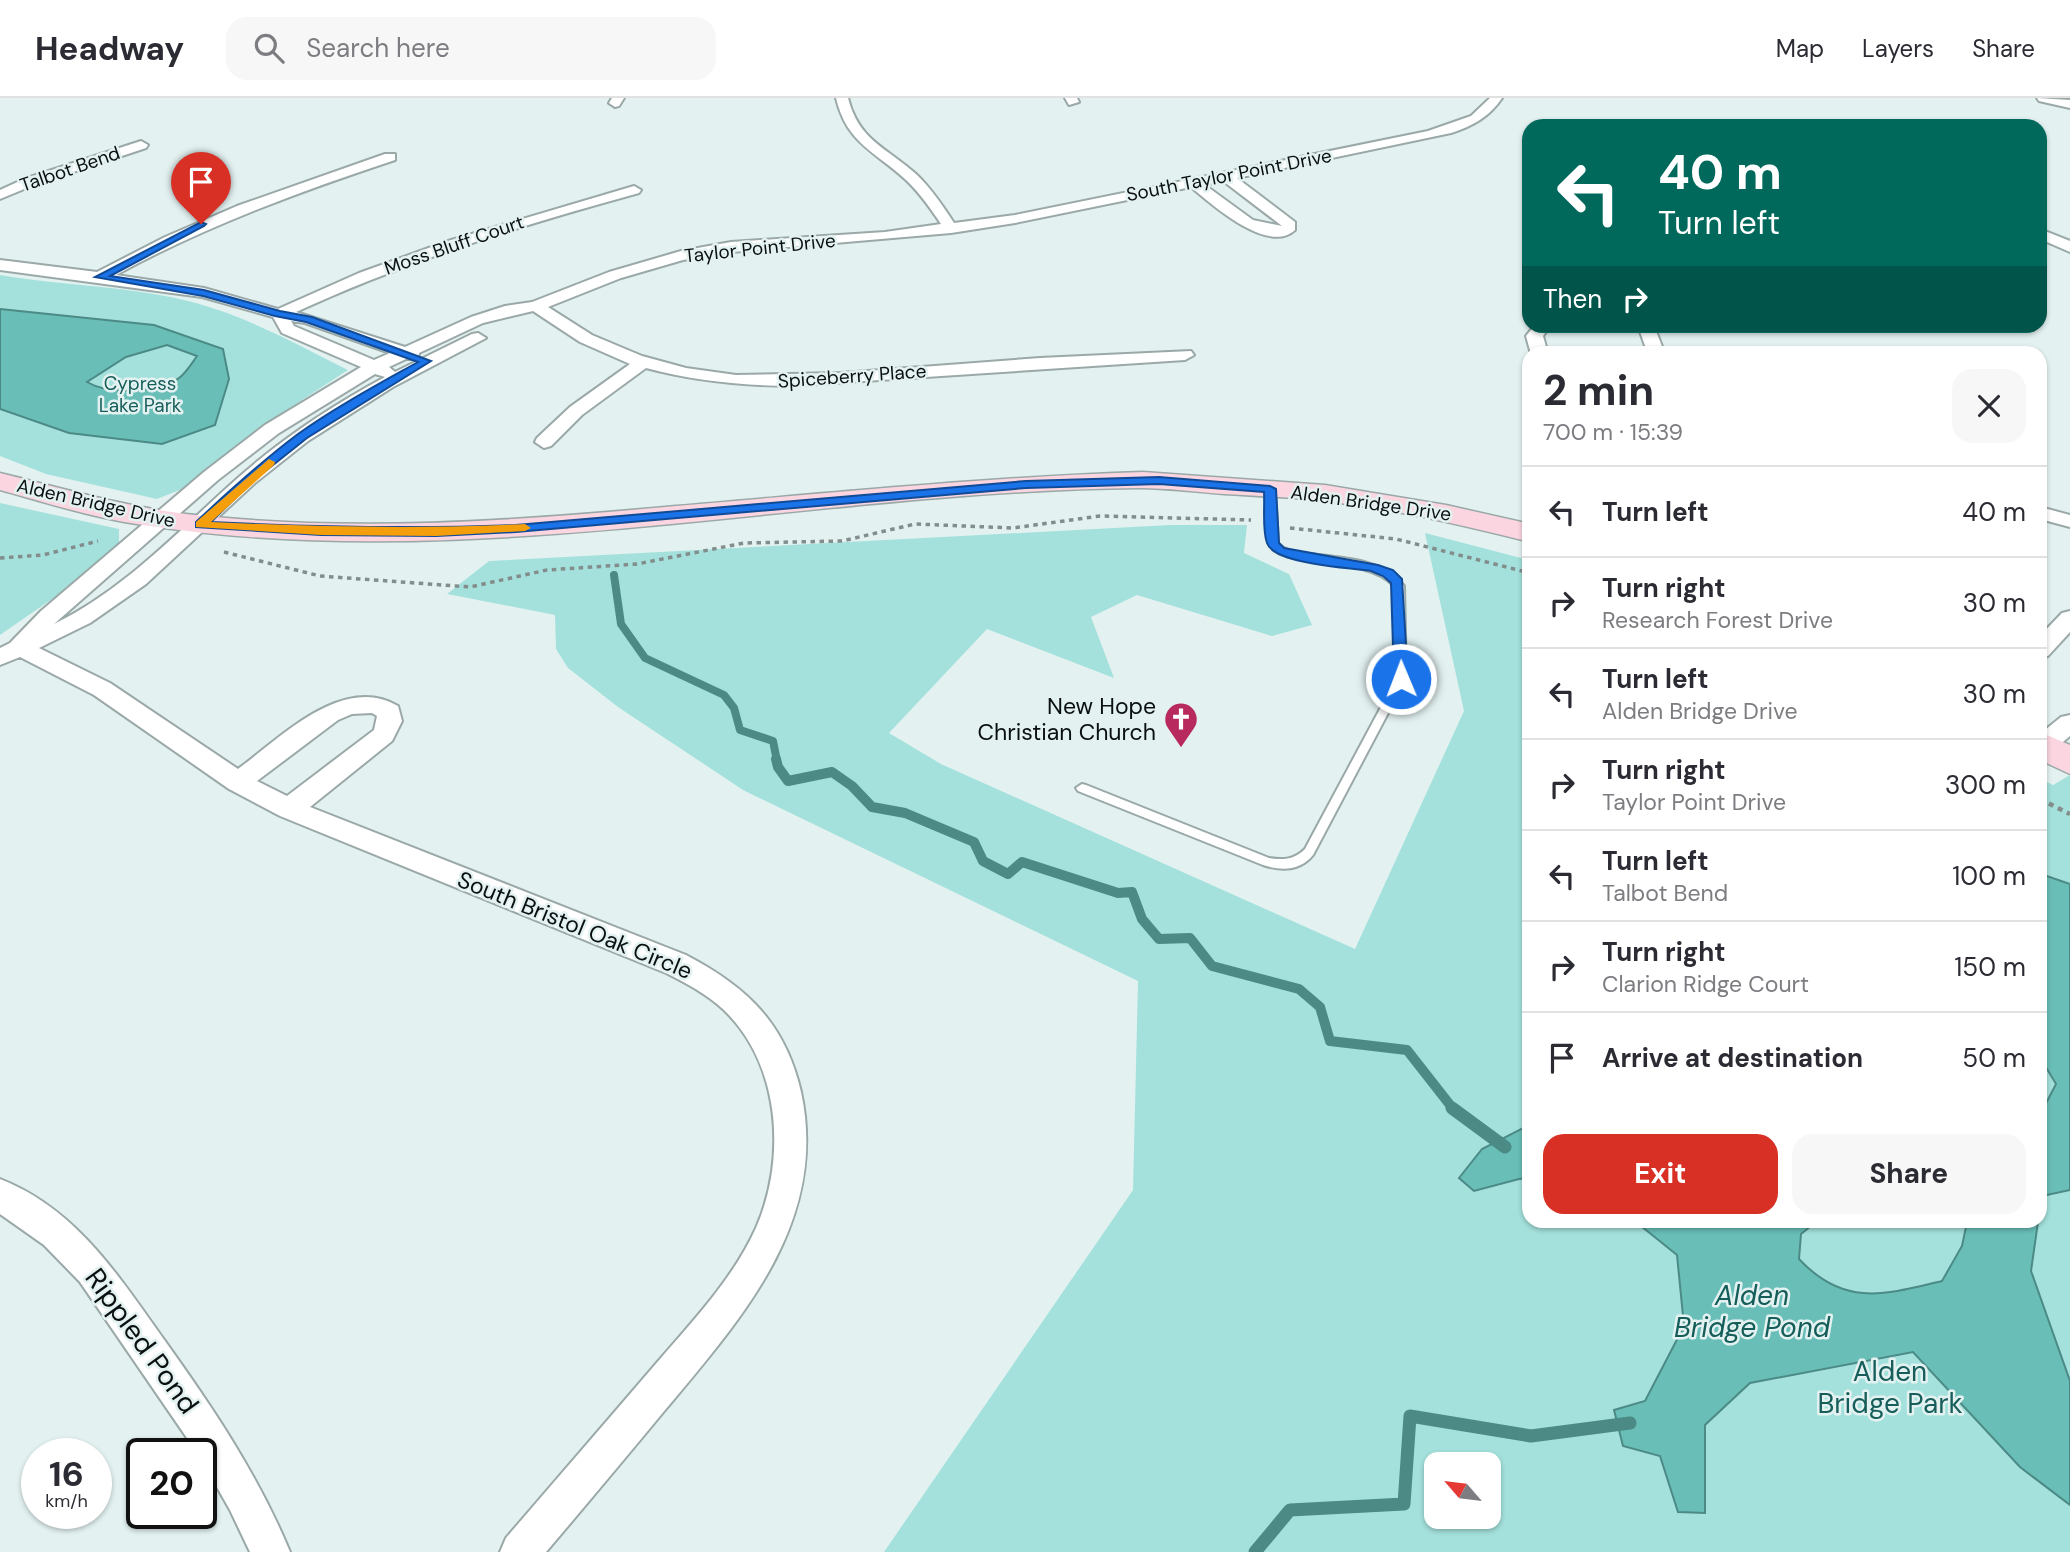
<!DOCTYPE html>
<html lang="en">
<head>
<meta charset="utf-8">
<style>
	:root { --surface:#fff; --page:#f7f7f7; --text:#2b2b33; --muted:#7c7c81; --line:#e1e1e2; --accent:#d93025 }
	body { margin:0; font-family:"DM Sans",sans-serif; background:var(--page); color:var(--text); height:100vh; display:flex; flex-direction:column; font-size:26px; white-space:nowrap }
	* { box-sizing:border-box; margin:0 }
	p { font-size:23px; color:var(--muted) }
	.icon { flex:none; width:38px; height:38px; fill:none; stroke:currentColor; stroke-width:2; stroke-linecap:round; stroke-linejoin:round }
	.map { position:relative; flex:1; overflow:hidden }
	.sheet { position:absolute; left:1522px; top:248px; width:525px; height:882px; display:flex; flex-direction:column; background:var(--surface); border-radius:21px; box-shadow:0 2px 5px #0004 }
	.sheet>* { flex:none }
	.guide { position:absolute; left:1522px; top:21px; width:525px; height:214px; border-radius:21px; box-shadow:0 2px 5px #0004; background:#00695c; color:#fff; overflow:hidden }
	.needle { width:46px; rotate:298deg }
	.tools { position:absolute; left:1424px; top:1354px; display:grid; gap:14px }
	.tools a { display:grid; place-items:center; width:77px; height:77px; border-radius:14px; background:var(--surface); box-shadow:0 2px 5px #0004; font-size:35px }
	.speed { position:absolute; left:21px; top:1340px; display:flex; gap:14px; font-size:35px; font-weight:700; text-align:center }
	.speed>* { display:grid; place-content:center; width:91px; height:91px; border-radius:50%; background:var(--surface); box-shadow:0 2px 5px #0004; line-height:1 }
	.speed small { font-size:18px; font-weight:400 }
	.speed .limit { border:4px solid #111; border-radius:10px; background:#fff; color:#111 }
	.pin { position:absolute; display:grid; place-items:center; width:60px; height:60px; color:#fff; margin:-72px -30px; border-radius:50% 50% 50% 0; rotate:-45deg; box-shadow:0 0 7px #0007 }
	.pin .icon { rotate:45deg }
	.me { position:absolute; width:77px; margin:-38px; rotate:359deg; stroke-linejoin:round; filter:drop-shadow(0 0 5px #0008) }
	.turn { display:flex; align-items:center; gap:24px; height:147px; padding:0 21px; font-size:32px }
	.turn .icon { width:91px; height:91px; stroke-width:2.5 }
	.turn b { display:block; font-size:49px; line-height:60px }
	.then { display:flex; align-items:center; height:66px; padding:0 21px; background:#0003; gap:14px; font-size:26px }
	.round { display:grid; place-items:center; flex:none; width:74px; height:74px; border-radius:21px; background:var(--page) }
	.summary { display:flex; align-items:center; justify-content:space-between; height:119px; padding:0 21px }
	h1 { font-size:42px; font-weight:700; line-height:52px }
	.primary-button { display:flex; gap:14px; margin-top:auto; padding:14px 21px }
	.primary-button a { flex:1; height:80px; border-radius:21px; background:var(--accent); color:#fff; font-size:28px; font-weight:700; line-height:80px; text-align:center }
	.primary-button a+a { background:var(--page); color:var(--text) }
	ul { padding:0; list-style:none }
	li { display:flex; align-items:center; gap:21px; height:91px; padding:0 21px; border-top:2px solid var(--line) }
	li div { flex:1 }
	li b { display:block; font-size:26px }
	li em { font-style:normal }
	header { display:flex; align-items:center; gap:42px; box-sizing:border-box; height:98px; padding:0 35px; background:var(--surface); border-bottom:2px solid var(--line) }
	header strong { font-size:33px }
	nav { display:flex; gap:38px; margin-inline-start:auto; font-size:24px }
	.search { width:490px; height:63px; background:var(--page); display:flex; align-items:center; gap:18px; box-sizing:border-box; padding:0 24px; border-radius:21px; color:var(--muted); font-size:26px }
	.map>svg:first-child { display:block }
	.green { fill:#a4e1dc; fill-rule:evenodd }
	.water { fill:#69beb8; stroke:#4c8a85; stroke-width:2; fill-rule:evenodd }
	.lines { fill:none; stroke-linecap:round; stroke-linejoin:round }
	.stream-far2 { stroke:#4c8a85; stroke-width:8 }
	.stream-far1 { stroke:#4c8a85; stroke-width:10 }
	.stream { stroke:#4c8a85; stroke-width:13 }
	.lane-casing { stroke:#9aa9a8; stroke-width:4 }
	.street-casing { stroke:#9aa9a8; stroke-width:4 }
	.secondary-casing { stroke:#9aa9a8; stroke-width:3 }
	.path-far1 { stroke:#828d8c; stroke-width:3.5; stroke-dasharray:4.5 4.5; stroke-linecap:butt }
	.path { stroke:#828d8c; stroke-width:4.5; stroke-dasharray:5 5; stroke-linecap:butt }
	.lane { fill:#fff; fill-rule:evenodd }
	.street { fill:#fff; fill-rule:evenodd }
	.secondary { fill:#fbd6e0; fill-rule:evenodd }
	.route { fill:#1a73e8; stroke:#114b97; stroke-width:2 }
	.slow { fill:#f59e0b }
	.labels { text-anchor:middle; dominant-baseline:central; stroke-width:5; stroke-linejoin:round; paint-order:stroke }
	.far-street-label { font-size:19px; fill:#0a0f0f; stroke:#e3f2f1 }
	.far-park-label { font-size:19px; fill:#175e5b; stroke:#e3f2f1 }
	.poi-label { font-size:23px; fill:#0a0f0f; stroke:#e3f2f1; text-anchor:end }
	.street-label { font-size:23px; fill:#0a0f0f; stroke:#e3f2f1 }
	.near-water-label { font-size:28px; font-style:italic; fill:#155d59; stroke:#e3f2f1 }
	.near-street-label { font-size:28px; fill:#0a0f0f; stroke:#e3f2f1 }
	.near-park-label { font-size:28px; fill:#175e5b; stroke:#e3f2f1 }
</style>
</head>
<body>
<header>
<strong>Headway</strong>
<div class="search"><svg class="icon" aria-label="search" viewBox="0 0 24 24"><circle cx="10" cy="10" r="6"/><path d="M15 15l6 6"/></svg>Search here</div>
<nav><a>Map</a><a>Layers</a><a>Share</a></nav>
</header>
<div class="map">
<svg width="2070" height="1454" viewBox="0 0 2070 1454">
	<rect width="100%" height="100%" fill="#e3f2f1"/>
	<path class="green" d="M0,177C65,188 132,188 196,205C250,220 298,247 348,272L273,321L230,352L187,389L157,401L46,376L0,358Z
		M0,405L119,431V447L65,492L0,537Z
		M1170,427H1247L1244,455L1289,476L1312,527L1272,538L1137,497L1091,519L1114,580L987,531L889,635L941,666L1355,851L1464,613L1425,435L1529,462L1530,1124H2040L2041,681L2053,687L2070,677V1454H884L1133,1092L1138,883L743,692L618,609L568,570L556,551L555,517L447,496L489,463ZM1437,1367H1489V1419H1437Z"/>
	<path class="water" d="M0,211L154,227L223,251L229,281L215,327L162,346L69,335L0,311ZM167,247L197,258C192,265 186,275 179,280C158,295 109,297 87,284L126,259Z
		M2041,776L2070,786V1092L2042,1098L2041,1106V1015L2056,986L2041,961Z
		M1529,1027V1080L1519,1081L1474,1093L1459,1080L1482,1051Z
		M1636,1124H1816L1801,1136L1799,1161C1844,1209 1884,1197 1942,1183L1962,1148L1967,1124H2038L2031,1173L2070,1283V1407L2020,1369L1913,1254L1750,1285L1705,1327V1415L1678,1414L1660,1358L1623,1348L1614,1312L1645,1303L1684,1228L1677,1157Z"/>
	<g class="lines">
		<path class="stream-far2" d="M614,477L621,526L645,560L724,597L734,610L740,632L773,643L777,663"/>
		<path class="stream-far1" d="M776,661L778,669L788,683L832,674L852,688L872,709L905,715L974,744L983,763L1008,776L1022,764L1118,795L1132,794L1142,821L1159,841L1190,840L1212,868L1299,891L1320,909L1330,943L1407,952L1454,1012"/>
		<path class="stream" d="M1452,1010L1505,1049
			M1255,1454L1290,1412L1404,1406L1410,1318L1531,1338L1630,1325"/>
		<g class="lane-casing">
			<path id="lane" d="M1270,388L1275,391L1278,445C1288,456 1303,455 1318,457C1348,460 1385,463 1404,488L1406,581L1313,757C1300,773 1281,773 1263,767L1078,693L1076,690L1082,686L1086,687L1269,760C1283,762 1294,762 1305,751L1396,581L1394,488C1367,456 1280,472 1269,446C1265,437 1266,403 1265,391Z"/>
		</g>
		<g class="street-casing">
			<path id="street" d="M612,0H624L619,8L615,9L609,5Z
				M836,0H848C859,43 886,49 916,76C931,90 943,108 954,125L1015,117L1428,33L1471,18L1490,0H1502C1489,19 1473,28 1451,35L1237,80L1295,124V132C1268,157 1211,106 1191,89L1015,125L951,135L731,154L683,162L621,180L548,209L592,237L642,258L686,270L736,277L841,275L1040,260L1191,253L1194,257L1185,262L788,288C739,287 694,283 646,270L582,317L551,348L544,350L535,344L537,340L570,309L630,266L580,244L533,213L483,225L419,255L418,261H406L389,269L395,274L472,236L478,235L486,240L393,289L308,343L255,385L146,486L90,525L39,550L110,585L238,671C280,640 343,575 398,608L402,623L392,643L310,709L686,857C747,889 785,925 801,994C829,1123 742,1220 665,1312C626,1359 586,1407 546,1454H500L506,1440C553,1385 601,1330 648,1275C687,1229 731,1185 756,1130C787,1060 780,966 724,912C707,896 686,885 666,875L280,718L229,691L94,597L20,559L0,567V550L10,545L41,513L204,374L265,327L361,269L282,235L273,219L202,199L0,172V162L97,174L165,139L237,108L385,56H395V62C299,94 205,128 116,177L204,190L278,211L359,175L448,143L634,88L641,92L639,95C522,127 407,163 296,214L405,249L471,219L505,208L532,204L609,174L681,153L731,144L885,134L941,126C931,111 920,95 906,82C875,53 847,46 836,0ZM1223,83L1282,128L1253,122L1205,87ZM291,223L305,225L390,255L374,262L294,228ZM375,276L385,279C333,307 283,340 239,379C180,431 126,491 54,526L218,382L279,335ZM372,615L377,618L374,632L287,698L257,683L338,622L352,616Z
				M1065,0H1077L1079,4L1069,7Z
				M2037,0L2070,2V10L2039,3Z
				M141,43L148,47L146,50L34,87L0,101V92L24,81Z
				M2040,131L2070,143V154L2040,141Z
				M1534,228H1550L1543,238L1548,256H1531L1526,238Z
				M1638,228H1654L1665,256H1648Z
				M2040,409L2070,417V429L2040,421Z
				M2070,513V534L2048,558L2040,560V538L2062,515Z
				M2070,617V638L2052,653L2040,655V636L2061,619Z
				M0,1081C77,1111 119,1179 165,1243C213,1310 258,1377 290,1454H250L230,1412L201,1361V1356H198L80,1184L44,1147L0,1116Z"/>
		</g>
		<g class="secondary-casing">
			<path id="secondary" d="M1143,374L1325,387L1446,407L1530,426V444C1462,427 1394,411 1324,403C1291,399 1257,398 1224,396C1196,394 1167,390 1139,390C807,393 475,478 143,427C94,420 47,405 0,392V375C62,390 122,408 186,416C349,435 513,423 676,408C832,395 987,379 1143,374Z
				M2040,634L2070,647V676L2040,662Z"/>
		</g>
		<path class="path-far1" d="M1290,430L1396,441L1530,475
			M224,454L320,478L470,489L547,472L637,466L744,445L842,443L915,426L1013,430L1100,418L1251,422
			M0,460L43,457L98,443"/>
		<path class="path" d="M2040,701L2070,716"/>
		<use href="#lane" class="lane"/>
		<use href="#street" class="street"/>
		<use href="#secondary" class="secondary"/>
	</g>
	<path class="route" d="M201,124L206,126L204,128L110,178L204,192L280,213L312,219L431,263L307,340L253,383L211,424C313,429 414,431 516,427L1026,383L1159,379L1270,388L1276,391L1279,445L1284,450L1378,467L1393,472L1402,481L1408,581L1401,586L1394,581L1391,485L1383,478L1371,473C1350,470 1274,466 1267,445C1262,431 1265,409 1264,394L1159,386L1026,390L516,434L436,438L321,437L196,429V424C229,393 262,363 298,336C336,309 377,287 418,264L306,224L275,218L203,198L95,179Z"/>
	<path class="slow" d="M269,361L275,364L274,367L211,424C316,429 420,431 525,426L531,430L525,433L436,438L321,437L196,429V424Z"/>
	<defs>
		<g id="church-pin" transform="scale(1.75)"><path d="M0 17L-7.5 6A9.5 9.5 0 1 1 7.5 6Z" fill="#b82a5d" stroke="#e3f2f1"/><path d="M-1.2-6h2.4v3.5h3.3v2.4h-3.3V6h-2.4V-.1h-3.3v-2.4h3.3Z" fill="#fff"/></g>
	</defs>
	<g fill-rule="evenodd">
		<use href="#church-pin" x="1181" y="621"/>
	</g>
	<g class="labels">
		<g class="far-street-label">
			<text transform="translate(70 71) rotate(-19)">Talbot Bend</text>
			<text transform="translate(1229 77) rotate(-11)">South Taylor Point Drive</text>
			<text transform="translate(454 147) rotate(-19)">Moss Bluff Court</text>
			<text transform="translate(760 150) rotate(-6)">Taylor Point Drive</text>
			<text transform="translate(852 278) rotate(-4)">Spiceberry Place</text>
			<text transform="translate(96 405) rotate(13)">Alden Bridge Drive</text>
			<text transform="translate(1371 405) rotate(8)">Alden Bridge Drive</text>
		</g>
		<g class="far-park-label">
			<text x="140" y="285">Cypress<tspan x="140" dy="22">Lake Park</tspan></text>
		</g>
		<g class="poi-label">
			<text x="1156" y="608">New Hope<tspan x="1156" dy="26">Christian Church</tspan></text>
		</g>
		<g class="street-label">
			<text transform="translate(575 827) rotate(22)">South Bristol Oak Circle</text>
		</g>
		<g class="near-water-label">
			<text x="1752" y="1197">Alden<tspan x="1752" dy="32">Bridge Pond</tspan></text>
		</g>
		<g class="near-street-label">
			<text transform="translate(142 1243) rotate(54)">Rippled Pond</text>
		</g>
		<g class="near-park-label">
			<text x="1890" y="1273">Alden<tspan x="1890" dy="32">Bridge Park</tspan></text>
		</g>
	</g>
</svg>
<div class="tools">
<a><svg class="needle" viewBox="-14 -14 28 28"><path d="M0-13l5 13h-10z" fill="#e53935"/><path d="M0 13l5-13h-10z" fill="#7c7c81"/></svg></a>
</div>
<div class="speed"><div>16<small>km/h</small></div><div class="limit">20</div></div>
<div class="pin" style="left:201px;top:126px;background:#d93025"><svg class="icon" aria-label="arrive" viewBox="0 0 24 24"><path d="M6 21V4h12l-3 4 3 4H6"/></svg></div>
<svg class="me" style="left:1401px;top:581px" viewBox="-20 -20 40 40"><circle r="17" fill="#1a73e8" stroke="#fff" stroke-width="3"/><path d="M0-11L8 9 0 5-8 9z" fill="#fff"/></svg>
<div class="guide">
<div class="turn"><svg class="icon" aria-label="left" viewBox="0 0 24 24"><path d="M17 20v-9H6M10 6l-5 5 5 5"/></svg><div><b>40 m</b>Turn left</div></div>
<div class="then">Then<svg class="icon" aria-label="right" viewBox="0 0 24 24"><path d="M7 20v-9h11M14 6l5 5-5 5"/></svg></div>
</div>
<section class="sheet">
<div class="summary"><div><h1>2 min</h1><p>700 m · 15:39</p></div><a class="round"><svg class="icon" aria-label="close" viewBox="0 0 24 24"><path d="M6 6l12 12M18 6L6 18"/></svg></a></div>
<ul>
<li><svg class="icon" aria-label="left" viewBox="0 0 24 24"><path d="M17 20v-9H6M10 6l-5 5 5 5"/></svg><div><b>Turn left</b></div><em>40 m</em></li>
<li><svg class="icon" aria-label="right" viewBox="0 0 24 24"><path d="M7 20v-9h11M14 6l5 5-5 5"/></svg><div><b>Turn right</b><p>Research Forest Drive</p></div><em>30 m</em></li>
<li><svg class="icon" aria-label="left" viewBox="0 0 24 24"><path d="M17 20v-9H6M10 6l-5 5 5 5"/></svg><div><b>Turn left</b><p>Alden Bridge Drive</p></div><em>30 m</em></li>
<li><svg class="icon" aria-label="right" viewBox="0 0 24 24"><path d="M7 20v-9h11M14 6l5 5-5 5"/></svg><div><b>Turn right</b><p>Taylor Point Drive</p></div><em>300 m</em></li>
<li><svg class="icon" aria-label="left" viewBox="0 0 24 24"><path d="M17 20v-9H6M10 6l-5 5 5 5"/></svg><div><b>Turn left</b><p>Talbot Bend</p></div><em>100 m</em></li>
<li><svg class="icon" aria-label="right" viewBox="0 0 24 24"><path d="M7 20v-9h11M14 6l5 5-5 5"/></svg><div><b>Turn right</b><p>Clarion Ridge Court</p></div><em>150 m</em></li>
<li><svg class="icon" aria-label="arrive" viewBox="0 0 24 24"><path d="M6 21V4h12l-3 4 3 4H6"/></svg><div><b>Arrive at destination</b></div><em>50 m</em></li>
</ul>
<div class="primary-button"><a>Exit</a><a>Share</a></div>
</section>
</div>
</body>
</html>
